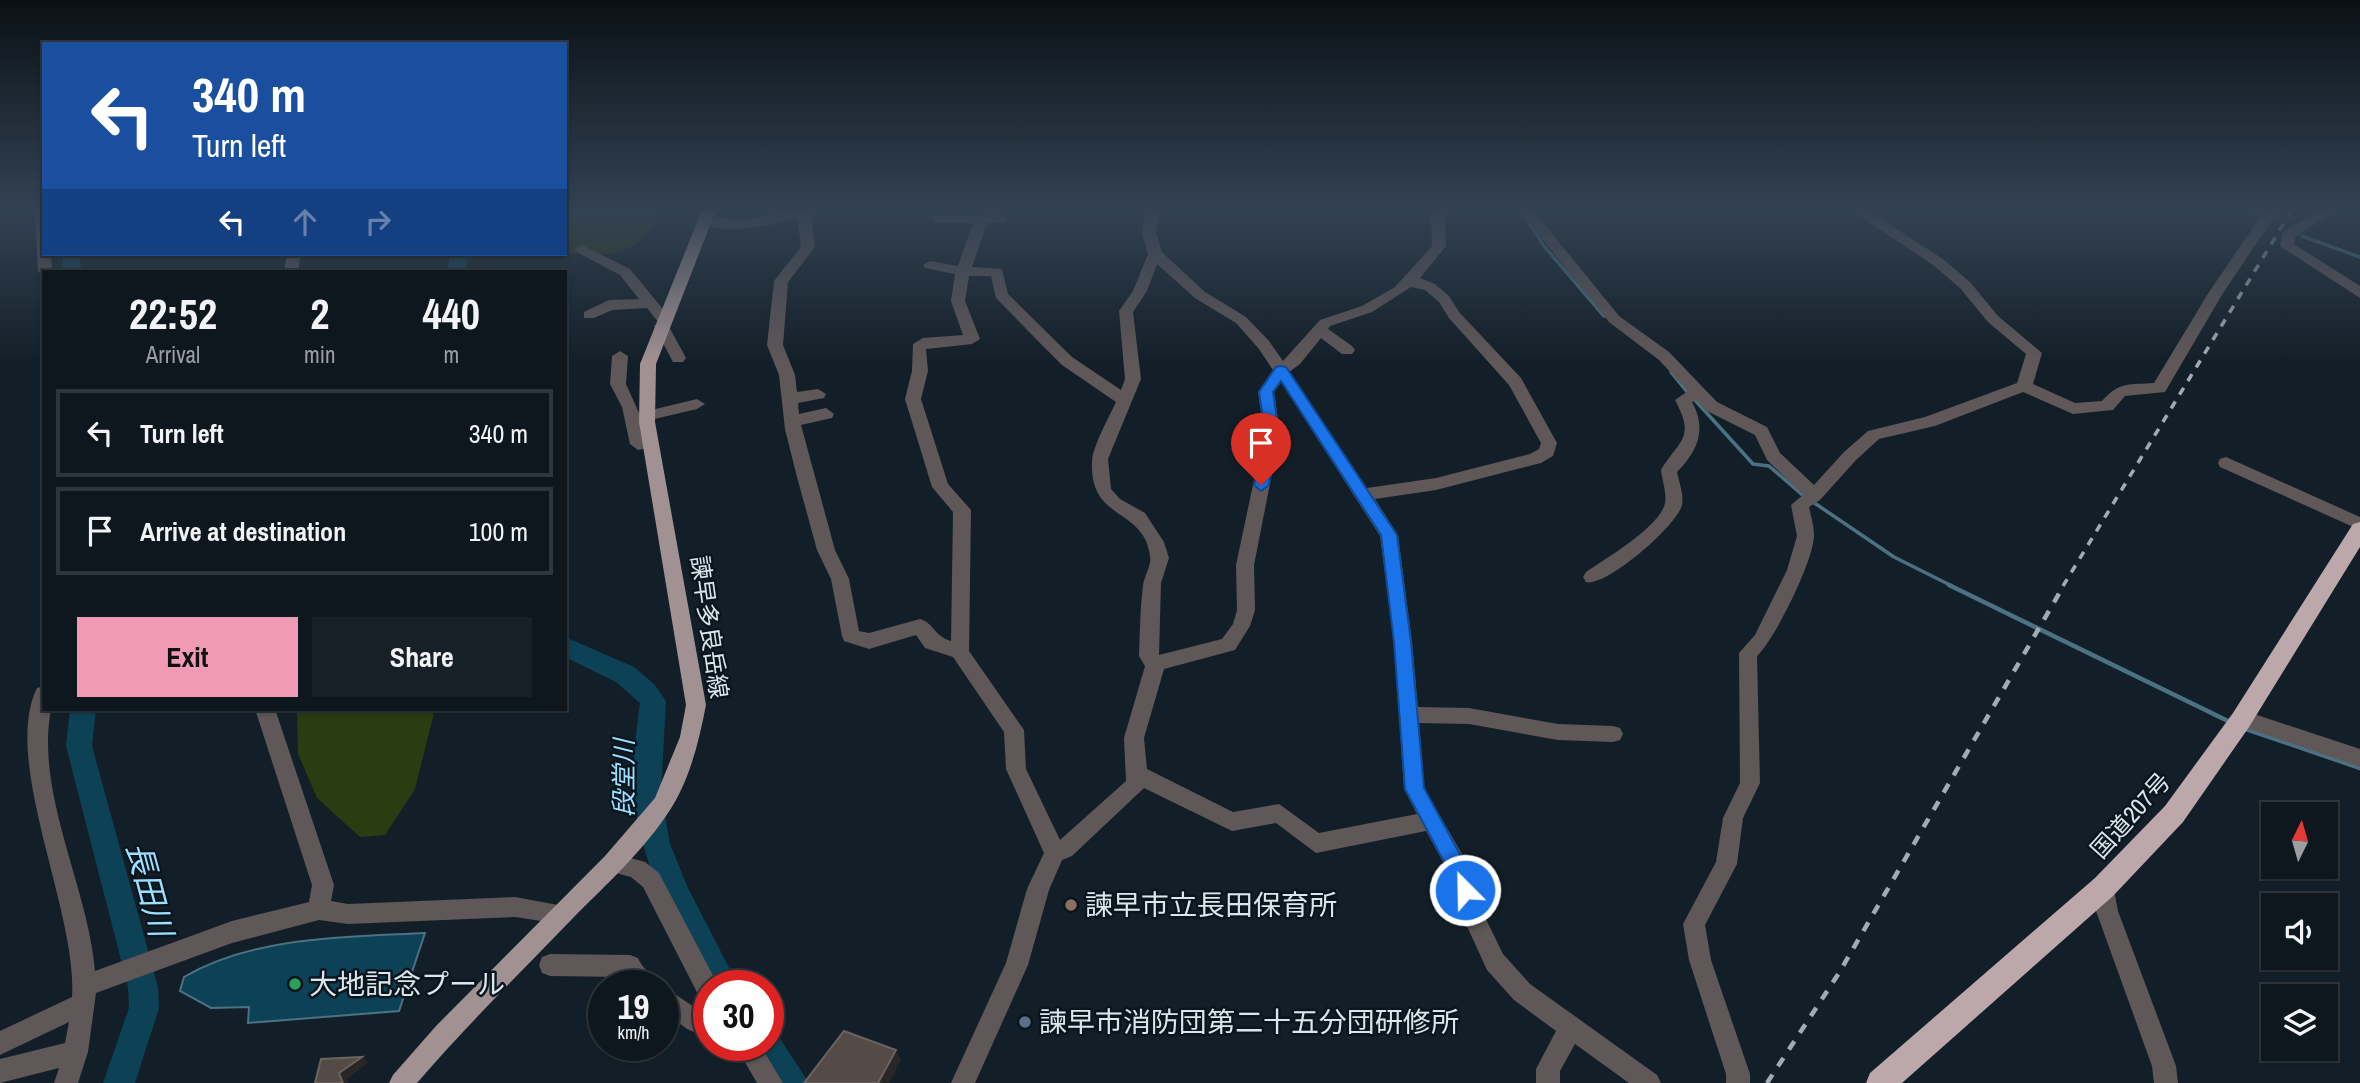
<!DOCTYPE html>
<html lang="en">
<head>
<meta charset="utf-8">
<style>
	:root { --surface:#0e171e; --page:#172027; --text:#f1f3f6; --muted:#9b9fa4; --line:#2e363c; --accent:#f09ab5 }
	body { margin:0; font-family:"Archivo Narrow","Noto Sans JP",sans-serif; background:var(--page); color:var(--text); height:100vh; display:flex; flex-direction:column; font-size:26px; white-space:nowrap }
	* { box-sizing:border-box; margin:0 }
	p { font-size:23px; color:var(--muted) }
	.icon { flex:none; width:38px; height:38px; fill:none; stroke:currentColor; stroke-width:2; stroke-linecap:round; stroke-linejoin:round }
	.map { position:relative; flex:1; overflow:hidden }
	.details { position:absolute; left:42px; top:270px; width:525px; height:441px; display:flex; flex-direction:column; background:var(--surface); border-radius:0px; box-shadow:0 2px 5px #0004,0 0 0 2px var(--line) }
	.details>* { flex:none }
	.banner { position:absolute; left:42px; top:42px; width:525px; height:214px; border-radius:0px; box-shadow:0 2px 5px #0004,0 0 0 2px var(--line); background:#1a4fa0; color:#fff; overflow:hidden }
	.needle { width:46px; rotate:5deg }
	.buttons { position:absolute; left:2261px; top:802px; display:grid; gap:14px }
	.buttons a { display:grid; place-items:center; width:77px; height:77px; border-radius:0px; background:var(--surface); box-shadow:0 2px 5px #0004,0 0 0 2px var(--line); font-size:35px }
	.speed { position:absolute; left:588px; top:970px; display:flex; gap:14px; font-size:35px; font-weight:700; text-align:center }
	.speed>* { display:grid; place-content:center; width:91px; height:91px; border-radius:50%; background:var(--surface); box-shadow:0 2px 5px #0004,0 0 0 2px var(--line); line-height:1 }
	.speed small { font-size:18px; font-weight:400 }
	.speed .limit { border:10px solid #d22; background:#fff; color:#111 }
	.pin { position:absolute; display:grid; place-items:center; width:60px; height:60px; color:#fff; margin:-72px -30px; border-radius:50% 50% 50% 0; rotate:-45deg; box-shadow:0 0 7px #0007 }
	.pin .icon { rotate:45deg }
	.me { position:absolute; width:77px; margin:-38px; rotate:337deg; stroke-linejoin:round; filter:drop-shadow(0 0 5px #0008) }
	.turn { display:flex; align-items:center; gap:24px; height:147px; padding:0 35px; font-size:32px }
	.turn .icon { width:91px; height:91px; stroke-width:2.5 }
	.turn b { display:block; font-size:49px; line-height:60px }
	.lanes { display:flex; align-items:center; height:66px; padding:0 35px; background:#0003; justify-content:center; gap:35px; direction:ltr }
	.lanes .off { opacity:.35 }
	.eta { display:flex; justify-content:space-evenly; align-items:center; height:119px; text-align:center }
	.eta b { font-size:42px; font-weight:800; line-height:49px }
	.cta { display:flex; gap:14px; margin-top:auto; padding:14px 35px }
	.cta a { flex:1; height:80px; border-radius:0px; background:var(--accent); color:#111; font-size:28px; font-weight:800; line-height:80px; text-align:center }
	.cta a+a { background:var(--page); color:var(--text) }
	ul { padding:0; list-style:none }
	li { display:flex; align-items:center; gap:21px; height:88px; margin:0 14px 10px; padding:0 21px; border:4px solid var(--line); border-radius:0px }
	li div { flex:1 }
	li b { display:block; font-size:26px }
	li em { font-style:normal }
	.map>svg:first-child { display:block }
	.green { fill:#2a3c11 }
	.water { fill:#0d4156; stroke:#4b7283; stroke-width:2 }
	.lines { fill:none; stroke-linecap:round; stroke-linejoin:round }
	.stream-far1 { stroke:#4b7283; stroke-width:3.5 }
	.stream { stroke:#4b7283; stroke-width:4.5 }
	.river { fill:#0d4156; fill-rule:evenodd }
	.minor { fill:#5f5758; fill-rule:evenodd }
	.major { fill:#a29193; fill-rule:evenodd }
	.highway { fill:#bca8aa; fill-rule:evenodd }
	.rail-far1 { stroke:#a2abb3; stroke-width:3.5; stroke-dasharray:8 8; stroke-linecap:butt }
	.rail { stroke:#a2abb3; stroke-width:4.5; stroke-dasharray:10 10; stroke-linecap:butt }
	.shaded-wall { fill:#2a2626 }
	.building { fill:#554b46; stroke:#6a6360; stroke-width:2 }
	.route { fill:#1a73e8; stroke:#114b97; stroke-width:2 }
	.education-dot { fill:#8d6e63; stroke:#0a161e; stroke-width:2.5 }
	.leisure-dot { fill:#2e9e5b; stroke:#0a161e; stroke-width:2.5 }
	.service-dot { fill:#5c6f8a; stroke:#0a161e; stroke-width:2.5 }
	.labels { text-anchor:middle; dominant-baseline:central; stroke-width:5; stroke-linejoin:round; paint-order:stroke }
	.street-label { font-size:24px; fill:#dde5ec; stroke:#0a161e }
	.water-label { font-size:26px; font-style:italic; fill:#9cdfff; stroke:#0a161e }
	.near-poi-label { font-size:28px; fill:#dde5ec; stroke:#0a161e; text-anchor:start }
	.near-water-label { font-size:32px; font-style:italic; fill:#9cdfff; stroke:#0a161e }
</style>
</head>
<body>
<div class="map">
<svg width="2360" height="1083" viewBox="0 0 2360 1083">
	<rect width="100%" height="100%" fill="#131f28"/>
	<path class="green" d="M572,210H658C644,256 608,258 565,252V223Z
		M297,709H435L415,789L385,835L360,837L317,798L298,754Z"/>
	<path class="water" d="M425,933L399,1011L248,1023L249,1007L211,1008L180,991L184,977C254,936 347,937 425,933Z"/>
	<g class="lines">
		<path class="stream-far1" d="M2245,210L2262,217
			M1528,221L1544,246L1604,316
			M2302,236L2360,257
			M1671,372L1688,393
			M1694,399L1753,464L1769,466L1806,498
			M1813,502L1894,557L1952,586"/>
		<path class="stream" d="M1949,585L2230,722
			M2243,728L2360,768"/>
		<path class="river" d="M62,254H80L81,271H63Z
			M450,254H468L466,271H448Z
			M565,637L634,667L654,684L666,701L661,793L670,844L688,888L738,985H709V989C676,934 639,859 634,795C632,764 636,733 640,703L616,682L565,657Z
			M70,709H96L92,746L158,987L159,1008L135,1083H103L129,1008L128,987L66,746Z
			M768,1031L777,1034L809,1083H774L751,1045H768Z"/>
		<path class="minor" d="M35,210H44V254H51L52,271H44V275L38,271Z
			M789,210H810L815,247L788,282L783,345L795,375L797,392L818,389L826,394L824,398L798,403L799,414L826,408L834,414L832,418L801,425L835,550L849,579L859,631L869,633L920,619C934,623 934,636 951,641L953,512L932,487L905,399L912,371L913,344L923,338L963,335L951,301L955,274L925,268L923,265L930,261L958,266L973,223H940L935,222V216L1006,215V221L987,223L972,267L1002,269L1008,294L1072,357L1121,390L1125,379L1119,311L1133,291L1148,254L1142,233L1146,210H1160L1156,233L1162,252L1205,292L1246,317L1269,341L1283,361L1320,320L1362,306L1395,287L1432,246L1431,210H1445L1446,246L1420,278L1435,284L1449,296L1459,312L1521,378L1557,443L1553,456L1541,463L1436,490L1375,499L1398,535L1412,642L1418,707L1469,708L1558,724L1613,726L1620,728L1623,734L1620,740L1613,742L1558,740L1469,724L1419,723L1424,788L1466,861L1481,909L1503,954L1530,984L1657,1075L1661,1083H1629L1575,1044L1560,1071V1083H1536V1069L1556,1031L1514,1000L1487,970L1460,911L1448,871L1426,831L1316,853L1276,823L1232,831L1144,788L1072,856L1062,860L1049,890L1028,965L975,1083H951L1006,963L1027,889L1044,853L1006,769L1004,732L953,657L925,648L916,635L869,649L844,641L842,636L831,579L817,550L797,477L785,429L779,375L767,345L774,281L801,247L797,216C772,225 720,239 698,220L705,216L744,221ZM1157,264L1195,298L1236,323L1259,349L1273,370L1258,392L1264,433L1236,565L1237,610L1233,624L1222,639L1159,655L1161,583L1169,558L1164,542L1145,513L1120,499L1111,489L1108,459L1141,379L1133,312L1147,291ZM969,276H991L996,298L1040,343L1062,365L1116,402C1109,417 1093,446 1092,461C1089,522 1144,507 1150,556C1152,565 1144,576 1143,586C1140,609 1140,633 1139,656L1145,666L1124,738L1126,781L1060,840L1026,769L1024,730L969,651L971,510L948,484L921,399L928,371L926,349L972,344L980,339L965,301ZM1411,287L1425,290L1439,302L1449,318L1509,385L1541,443L1539,449L1530,454L1436,478L1367,488L1289,372L1300,364L1321,338L1342,354H1352L1355,350L1352,346L1328,329L1330,326L1372,312ZM1281,382L1380,536L1394,642L1404,789L1417,814L1319,833L1279,804L1233,812L1147,769L1144,738L1164,669L1235,650L1250,626L1255,610L1254,565L1280,433L1274,392Z
			M1519,210H1533L1619,316L1669,352L1717,402L1767,427L1780,453L1814,485L1844,452L1868,431L1925,417L2017,383L2026,354L1988,322L1960,288L1933,265L1851,210H1867L1943,259L1970,282L1998,316L2042,353L2033,384L2075,403L2102,401C2120,381 2129,385 2154,383L2209,292L2265,210H2279L2223,293L2165,392L2125,396L2113,410L2073,414L2023,392L1935,426L1879,439L1856,460L1820,500L1809,507C1811,516 1814,526 1814,534C1815,558 1775,639 1757,656L1760,783L1743,818L1737,864L1705,925L1711,960L1750,1074V1083H1726V1074L1689,960L1683,924L1716,862L1723,818L1740,783L1739,653L1755,635L1787,570L1797,536L1791,505L1803,495L1767,460L1755,435L1705,410L1696,400L1692,402C1707,429 1698,451 1677,472C1679,482 1684,494 1682,505C1677,526 1605,588 1586,582L1583,577L1586,572C1605,559 1661,526 1665,503C1667,493 1662,480 1661,470C1679,440 1696,439 1675,400L1688,391L1659,360L1609,322Z
			M2319,210H2336L2295,237L2294,244L2360,286V298L2280,246L2283,232Z
			M582,245L630,269L671,319L667,323L686,358L683,362H673L654,326L658,322L647,308L612,310L594,318H584V312L609,300L639,299L620,275L577,252L575,249Z
			M287,254H301L298,271H284Z
			M620,351L628,356L626,384L639,413L697,399L705,404L697,409L646,421L641,419L645,437L656,438L658,442L656,446L638,450L630,444L622,407L610,384L612,356Z
			M2226,457L2360,517V530L2220,467L2218,463L2220,459Z
			M44,686V709H51C35,794 88,886 95,971L232,921L309,902L312,885L255,709H275L334,885L331,901L348,904L515,897L569,907L572,914L569,921L561,924L515,917L348,924L319,920L232,943L96,993L88,1052L78,1083H54L59,1068L0,1083V1059L65,1043L69,1022L0,1055V1031L72,997C78,912 1,761 37,688Z
			M2242,710L2360,749V767L2235,724L2232,718L2235,712Z
			M613,853L645,862L659,873L718,985H709V1029L699,1034L687,1029L663,1011V986L697,1009L708,1003L701,1000L643,887L631,877L605,870L602,863L605,856Z
			M2104,877L2112,880L2118,911L2176,1066L2178,1083H2154L2152,1066L2096,911L2093,887L2096,880Z
			M550,954L630,955L638,958C643,970 653,974 657,985H628L621,977L550,976L542,973L539,965L542,957Z
			M735,1045H760L783,1083H757Z"/>
		<path class="major" d="M702,210H716L656,364L655,422L706,705C699,741 690,779 670,810C644,850 607,884 574,917C521,972 467,1025 417,1083H389L393,1075L436,1026L605,856L655,798L680,737L686,705L639,422L640,364Z"/>
		<path class="highway" d="M2360,522V547L2249,727L2183,822L2113,896L1902,1083H1866L1870,1073L2095,878L2165,806L2233,713L2353,524Z"/>
		<path class="rail-far1" d="M2063,586L2292,210"/>
		<path class="rail" d="M1767,1083L1839,973L2064,585"/>
	</g>
	<path class="shaded-wall" d="M896,1050L901,1061L889,1083H878Z
		M362,1057L369,1062L347,1079L349,1083H343L339,1073Z"/>
	<path class="building" d="M844,1031L896,1050L878,1083H804Z
		M362,1057L339,1073L343,1083H315L321,1059Z"/>
	<linearGradient id="sky" x2="0" y2="1"><stop stop-color="#0a1116"/><stop offset="0.58" stop-color="#334253"/><stop offset="1" stop-color="#334253" stop-opacity="0"/></linearGradient>
	<rect width="2360" height="362" fill="url(#sky)"/>
	<path class="route" d="M1281,366L1286,367L1397,535L1411,642L1424,788L1464,862L1474,890L1472,896L1465,899L1458,896L1449,871L1405,789L1394,642L1381,535L1281,381L1273,392L1279,432L1269,485L1261,491L1254,485L1265,432L1259,392L1276,367Z"/>
	<circle class="education-dot" cx="1071" cy="905" r="7"/>
	<circle class="leisure-dot" cx="295" cy="984" r="7"/>
	<circle class="service-dot" cx="1025" cy="1022" r="7"/>
	<g class="labels">
		<g class="street-label">
			<text transform="translate(710 627) rotate(82)">諫早多良岳線</text>
			<text transform="translate(2130 815) rotate(-48)">国道207号</text>
		</g>
		<g class="water-label">
			<text transform="translate(623 778) rotate(-90)">段堂川</text>
		</g>
		<g class="near-poi-label">
			<text x="1085" y="905">諫早市立長田保育所</text>
			<text x="309" y="984">大地記念プール</text>
			<text x="1039" y="1022">諫早市消防団第二十五分団研修所</text>
		</g>
		<g class="near-water-label">
			<text transform="translate(150 889) rotate(75)">長田川</text>
		</g>
	</g>
</svg>
<div class="buttons">
<a><svg class="needle" viewBox="-14 -14 28 28"><path d="M0-13l5 13h-10z" fill="#e53935"/><path d="M0 13l5-13h-10z" fill="#9b9fa4"/></svg></a>
<a><svg class="icon" aria-label="sound" viewBox="0 0 24 24"><path d="M4 9h4l5-4v14l-5-4H4zM17 9q2 3 0 6"/></svg></a>
<a><svg class="icon" aria-label="layers" viewBox="0 0 24 24"><path d="M12 4l9 5-9 5-9-5zM3 14l9 5 9-5"/></svg></a>
</div>
<div class="speed"><div>19<small>km/h</small></div><div class="limit">30</div></div>
<div class="pin" style="left:1261px;top:485px;background:#d93025"><svg class="icon" aria-label="arrive" viewBox="0 0 24 24"><path d="M6 21V4h12l-3 4 3 4H6"/></svg></div>
<svg class="me" style="left:1465px;top:890px" viewBox="-20 -20 40 40"><circle r="17" fill="#1a73e8" stroke="#fff" stroke-width="3"/><path d="M0-11L8 9 0 5-8 9z" fill="#fff"/></svg>
<div class="banner">
<div class="turn"><svg class="icon" aria-label="left" viewBox="0 0 24 24"><path d="M17 20v-9H6M10 6l-5 5 5 5"/></svg><div><b>340 m</b>Turn left</div></div>
<div class="lanes"><svg class="icon" aria-label="left" viewBox="0 0 24 24"><path d="M17 20v-9H6M10 6l-5 5 5 5"/></svg><svg class="icon off" aria-label="ahead" viewBox="0 0 24 24"><path d="M12 20V5M6 11l6-6 6 6"/></svg><svg class="icon off" aria-label="right" viewBox="0 0 24 24"><path d="M7 20v-9h11M14 6l5 5-5 5"/></svg></div>
</div>
<section class="details">
<div class="eta">
<div><b>22:52</b><p>Arrival</p></div>
<div><b>2</b><p>min</p></div>
<div><b>440</b><p>m</p></div>
</div>
<ul>
<li><svg class="icon" aria-label="left" viewBox="0 0 24 24"><path d="M17 20v-9H6M10 6l-5 5 5 5"/></svg><div><b>Turn left</b></div><em>340 m</em></li>
<li><svg class="icon" aria-label="arrive" viewBox="0 0 24 24"><path d="M6 21V4h12l-3 4 3 4H6"/></svg><div><b>Arrive at destination</b></div><em>100 m</em></li>
</ul>
<div class="cta"><a>Exit</a><a>Share</a></div>
</section>
</div>
</body>
</html>
